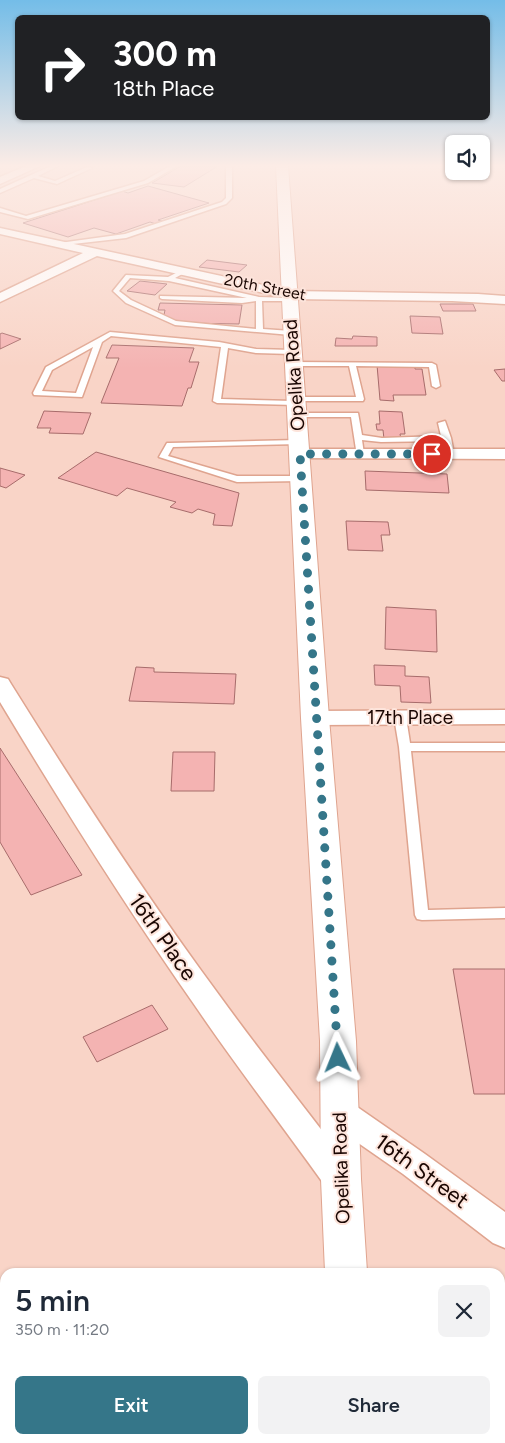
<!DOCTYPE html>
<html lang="en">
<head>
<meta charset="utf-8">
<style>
	:root { --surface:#fff; --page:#f2f2f3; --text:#1f2937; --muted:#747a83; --accent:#357689 }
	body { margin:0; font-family:Figtree,sans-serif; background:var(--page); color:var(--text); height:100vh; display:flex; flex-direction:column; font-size:19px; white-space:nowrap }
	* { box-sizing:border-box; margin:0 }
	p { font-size:16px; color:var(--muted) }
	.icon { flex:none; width:28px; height:28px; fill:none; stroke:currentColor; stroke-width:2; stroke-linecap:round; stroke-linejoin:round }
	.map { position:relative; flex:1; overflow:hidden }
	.details { position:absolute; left:0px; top:1268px; width:505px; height:176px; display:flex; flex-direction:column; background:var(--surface); border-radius:15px 15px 0 0; box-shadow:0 1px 4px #0004 }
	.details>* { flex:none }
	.guide { position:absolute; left:15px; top:15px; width:475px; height:105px; border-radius:8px; box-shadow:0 1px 4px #0004; background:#202124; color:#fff; overflow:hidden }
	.buttons { position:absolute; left:445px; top:135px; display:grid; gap:10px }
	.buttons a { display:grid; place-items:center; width:45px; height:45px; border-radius:8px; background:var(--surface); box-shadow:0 1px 4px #0004; font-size:25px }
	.pin { position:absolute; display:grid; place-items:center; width:42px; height:42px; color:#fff; margin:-21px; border:2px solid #fff; border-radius:50%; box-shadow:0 1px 5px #0007 }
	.me { position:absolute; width:55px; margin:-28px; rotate:358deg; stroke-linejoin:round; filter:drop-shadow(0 0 4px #0008) }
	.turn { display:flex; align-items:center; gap:18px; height:105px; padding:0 15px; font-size:22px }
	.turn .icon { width:65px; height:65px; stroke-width:2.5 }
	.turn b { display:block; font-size:35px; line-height:42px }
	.round { display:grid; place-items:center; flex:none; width:52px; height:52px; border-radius:8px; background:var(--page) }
	.summary { display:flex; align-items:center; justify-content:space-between; height:85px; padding:0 15px }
	h1 { font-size:30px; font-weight:600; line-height:38px }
	.primary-button { display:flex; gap:10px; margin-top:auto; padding:10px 15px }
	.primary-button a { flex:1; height:58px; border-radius:8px; background:var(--accent); color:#fff; font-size:20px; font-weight:600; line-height:58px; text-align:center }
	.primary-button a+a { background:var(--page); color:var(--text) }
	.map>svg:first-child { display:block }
	.building { fill:#f4b3b2; stroke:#a76c6b }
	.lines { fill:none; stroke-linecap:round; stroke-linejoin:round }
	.lane-casing { stroke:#dfa48f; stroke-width:3 }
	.street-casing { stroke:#dfa48f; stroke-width:3 }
	.secondary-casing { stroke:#dfa48f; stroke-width:2 }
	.primary-casing { stroke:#dfa48f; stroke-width:2 }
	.lane { fill:#fff; fill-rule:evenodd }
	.street { fill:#fff; fill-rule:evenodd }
	.secondary { fill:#fff; fill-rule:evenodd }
	.primary { fill:#fff; fill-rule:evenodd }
	.route { stroke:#357689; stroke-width:9; stroke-dasharray:0 16.2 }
	.labels { text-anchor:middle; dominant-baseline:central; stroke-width:4; stroke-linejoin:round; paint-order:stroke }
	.far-street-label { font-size:16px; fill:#1a0602; stroke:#fde4db }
	.street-label { font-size:19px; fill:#1a0602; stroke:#fde4db }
	.near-street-label { font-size:22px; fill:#1a0602; stroke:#fde4db }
</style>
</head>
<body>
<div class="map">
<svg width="505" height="1443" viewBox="0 0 505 1443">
	<rect width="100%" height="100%" fill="#f9d4c7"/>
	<path class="building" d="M181,166H218L184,187L152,183Z
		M148,186L209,203L158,220L165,222L159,225L150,222L116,234L94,228L68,237L23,223L122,191L128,193Z
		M207,260L247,265L239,272L199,267Z
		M140,281L167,284L155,295L127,291Z
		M160,303L242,305L239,324L180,323L167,318L164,315L165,310H158Z
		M440,304H473L476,311H443Z
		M410,316L440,317L443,334L412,333Z
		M2,333L21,339L0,349V334Z
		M353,336L377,337V346H335L336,338L352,339Z
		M112,345L194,348L189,362H199L191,388H188L182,406L101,403L119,358H106Z
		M377,365L415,366V369H422L426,395H393L394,401L380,400Z
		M505,369V381H502L494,370Z
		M44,411L91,413L83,434L49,433L51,428H37Z
		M379,411L402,412L405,434H400L401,439H384L383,430H377L376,424H380Z
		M96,452L239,493L232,526L213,525L215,514L198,509L192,513L170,507L176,502L127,488L117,496L58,478Z
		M0,468L25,475L6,488L0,486Z
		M365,471L447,474L449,493L366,490Z
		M346,521L388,522L390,535H381L383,551L348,550Z
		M386,607L436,610L437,652L385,649Z
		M374,665L405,666V676L429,677L431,703L401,702L400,686L375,685Z
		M136,667L154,668V672L236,674L234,704L129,701Z
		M0,748L82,875L31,895L0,842Z
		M173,752H215L214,791H171Z
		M453,969H505V1094H474Z
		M152,1005L168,1029L97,1062L83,1037Z
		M500,1330H505V1405L500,1404Z
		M142,1439H260L257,1443H146Z"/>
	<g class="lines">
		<g class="lane-casing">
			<path id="lane" d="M51,166H58L38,176L55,181L87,167L92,168L57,184L34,178L0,193V189Z
				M170,166H177L148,183L28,219L0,212V208L26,216L144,181Z
				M226,166H232V198L226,204L126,238L55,246L52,244L125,234L222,202L226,198Z
				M184,269L187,271L186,272L175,278L259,297L291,298L292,299L289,301H262L263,329L291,331L294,333L291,335L175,325L126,303L113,291L126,275L168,277ZM130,278L169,281L247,298L160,296V298L162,299L242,303L256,301V329L176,321L131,300L119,291Z
				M110,332L219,342L256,349L292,350L296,352L292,354L256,353L228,348L221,399L293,401V397H356L349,366H290L289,364L293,362L432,363L436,365L440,386L436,388L432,386L429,367L356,366L364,399L363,401H299L300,403L296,405L217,403L213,401L221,347L111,336L102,342L82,397L34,395L33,393L46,367ZM93,347L76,393L42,391L52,370Z
				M294,413H358L362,435L382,438L441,436L438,423L445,421L451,438L454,454L453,456H447L442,441L381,442L362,440L364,454L363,456H357L351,417H297L293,415Z
				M298,440L302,442L301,444L173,447L168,456L237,476H304L305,478L301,481L237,482L159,457L167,443H170Z
				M400,713L406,717L410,743H505V751H411L428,910L505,908V918L422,920L417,919L415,915L399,747L394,717Z"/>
		</g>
		<g class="street-casing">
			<path id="street" d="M26,166H40L0,184V177Z
				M0,228L291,291L478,294L505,296V304L452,301L291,299L97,256L0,302V293L83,253L0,234Z
				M300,449H505V459L294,458L292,454L294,450Z
				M0,677L8,679L11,684C77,790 145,895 219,995C261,1053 306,1109 350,1167L354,1177L350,1187L338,1192L326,1187C284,1128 239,1070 198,1010C128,910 63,807 0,702Z
				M505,710V724L315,725L307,723L304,718L307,713L315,711Z
				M339,1098L350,1102L425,1154L505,1212V1248L493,1243L403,1174L328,1122L323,1112L328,1102Z"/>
		</g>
		<g class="secondary-casing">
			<path id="secondary" d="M276,166H288L329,718L356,1041L361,1179L367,1272H325L321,1179L320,1041L301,718Z
				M314,1439H362L361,1443H312Z"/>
		</g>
		<g class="primary-casing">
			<path id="primary" d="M0,1383L5,1385V1434L0,1432Z
				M15,1439H65L67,1443H16Z"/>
		</g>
		<use href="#lane" class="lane"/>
		<use href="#street" class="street"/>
		<use href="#secondary" class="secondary"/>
		<use href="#primary" class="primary"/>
	</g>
	<linearGradient id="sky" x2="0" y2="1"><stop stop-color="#74bde8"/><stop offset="0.45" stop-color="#fcece6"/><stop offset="1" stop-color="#fcece6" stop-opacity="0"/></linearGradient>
	<rect width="505" height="368" fill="url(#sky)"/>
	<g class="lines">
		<path class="route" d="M338,1058L300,454H432"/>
	</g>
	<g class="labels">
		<g class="far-street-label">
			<text transform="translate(265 287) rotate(11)">20th Street</text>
		</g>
		<g class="street-label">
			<text transform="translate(294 375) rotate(-94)">Opelika Road</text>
			<text x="410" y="717">17th Place</text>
			<text transform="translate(341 1168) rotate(-92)">Opelika Road</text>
		</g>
		<g class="near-street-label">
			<text transform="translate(163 937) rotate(55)">16th Place</text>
			<text transform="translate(422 1171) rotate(36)">16th Street</text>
		</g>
	</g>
</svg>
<div class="buttons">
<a><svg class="icon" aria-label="sound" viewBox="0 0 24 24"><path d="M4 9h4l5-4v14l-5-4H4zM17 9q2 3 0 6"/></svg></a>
</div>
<div class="pin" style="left:432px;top:454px;background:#d93025"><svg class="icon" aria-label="arrive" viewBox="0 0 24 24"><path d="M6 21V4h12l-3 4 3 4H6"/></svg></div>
<svg class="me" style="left:338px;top:1058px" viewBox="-20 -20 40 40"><path d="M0-17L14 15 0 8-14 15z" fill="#357689" stroke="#fff" stroke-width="4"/></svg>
<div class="guide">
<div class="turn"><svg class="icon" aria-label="right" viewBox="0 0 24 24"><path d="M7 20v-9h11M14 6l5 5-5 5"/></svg><div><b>300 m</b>18th Place</div></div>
</div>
<section class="details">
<div class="summary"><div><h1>5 min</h1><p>350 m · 11:20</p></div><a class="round"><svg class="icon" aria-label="close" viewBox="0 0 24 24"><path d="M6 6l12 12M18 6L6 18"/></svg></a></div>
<div class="primary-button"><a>Exit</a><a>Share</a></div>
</section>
</div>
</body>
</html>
